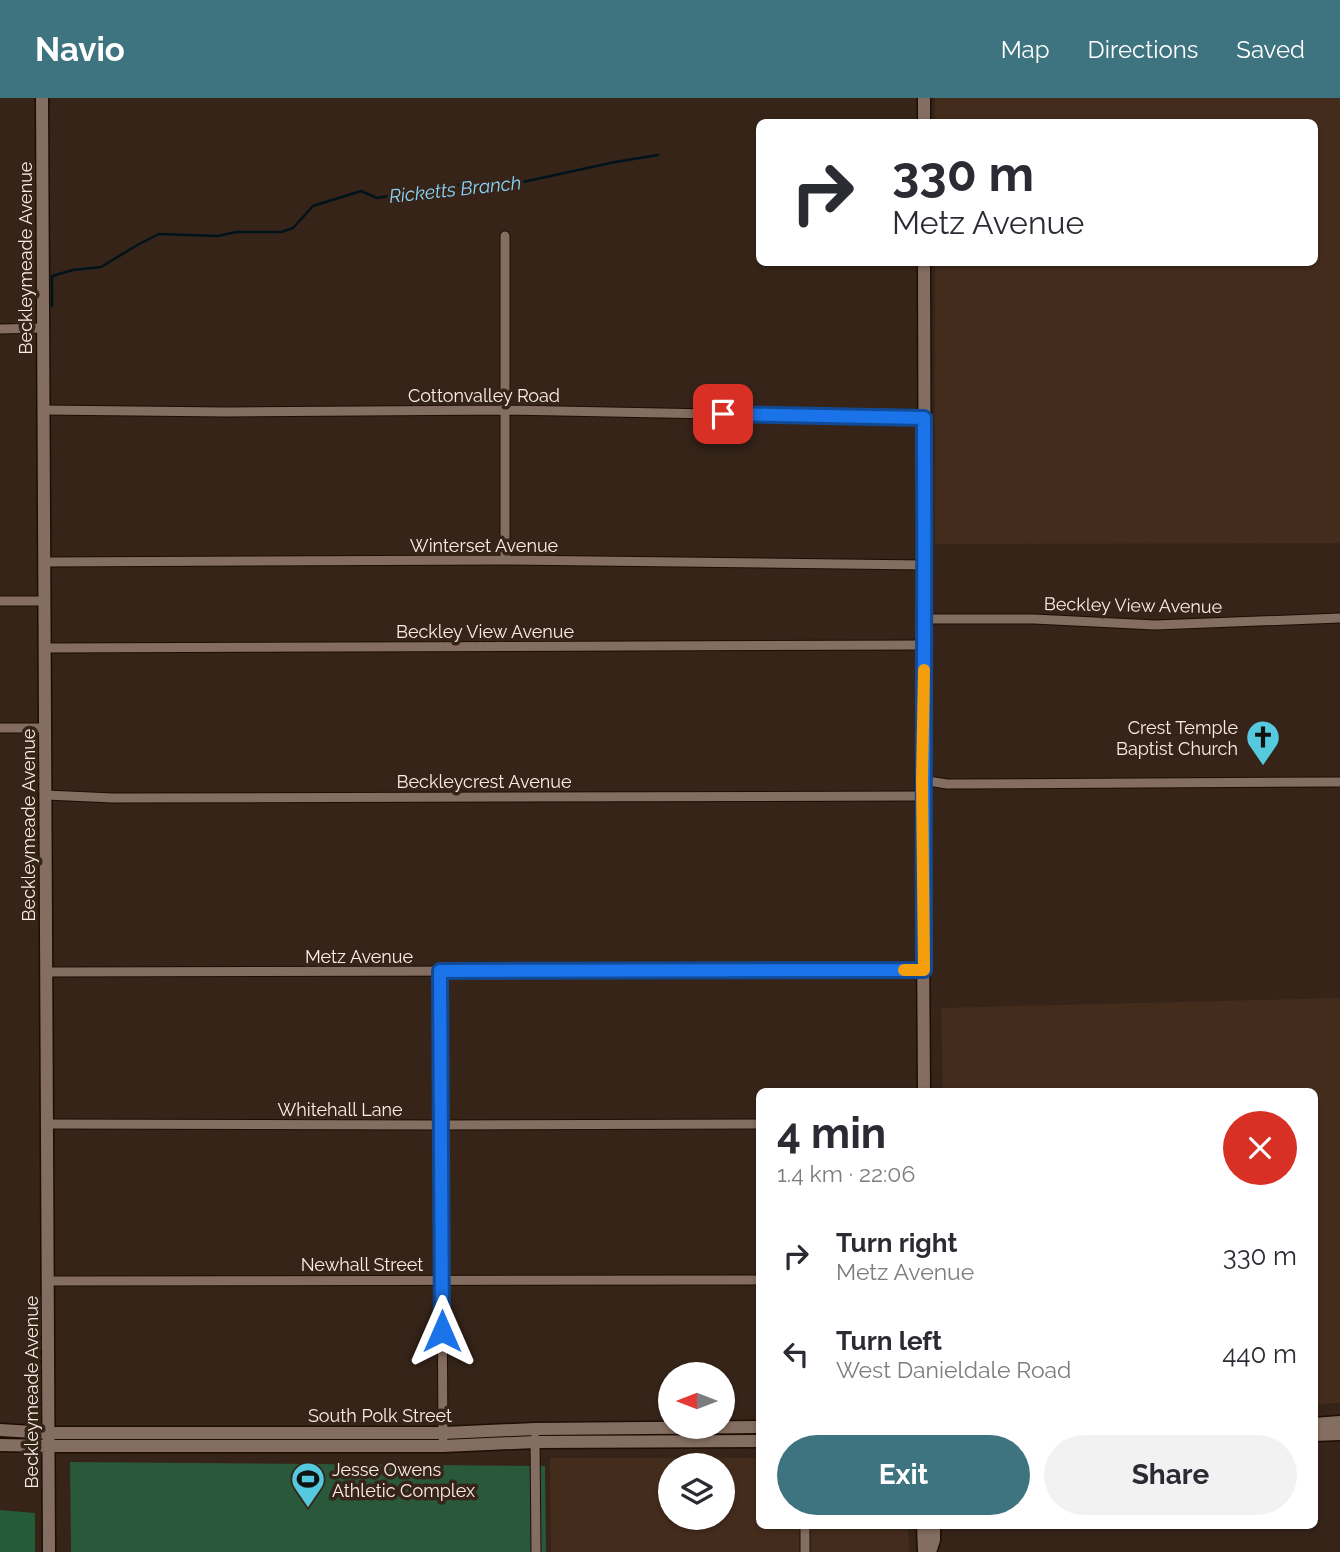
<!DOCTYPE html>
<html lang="en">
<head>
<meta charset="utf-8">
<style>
	:root { --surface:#fff; --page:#f2f2f3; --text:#2b2b33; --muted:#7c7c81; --accent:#3e7380 }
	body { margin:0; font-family:Raleway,sans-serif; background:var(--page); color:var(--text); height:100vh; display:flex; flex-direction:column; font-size:26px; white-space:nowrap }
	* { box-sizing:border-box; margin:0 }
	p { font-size:23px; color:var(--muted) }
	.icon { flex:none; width:38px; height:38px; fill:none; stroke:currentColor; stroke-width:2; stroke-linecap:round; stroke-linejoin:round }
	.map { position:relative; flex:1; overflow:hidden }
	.side { position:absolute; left:756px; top:990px; width:562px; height:441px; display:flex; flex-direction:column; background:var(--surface); border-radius:10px; box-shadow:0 2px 5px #0004 }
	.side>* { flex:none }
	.banner { position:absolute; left:756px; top:21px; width:562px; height:147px; border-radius:10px; box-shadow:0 2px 5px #0004; background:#fff; color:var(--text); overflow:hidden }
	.needle { width:46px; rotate:270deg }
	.tools { position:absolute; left:658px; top:1264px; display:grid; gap:14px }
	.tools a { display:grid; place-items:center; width:77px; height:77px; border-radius:50%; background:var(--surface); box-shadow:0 2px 5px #0004; font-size:35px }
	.pin { position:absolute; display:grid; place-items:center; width:60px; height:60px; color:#fff; margin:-30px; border-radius:14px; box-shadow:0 4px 10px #0006 }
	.me { position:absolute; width:77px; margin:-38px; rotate:0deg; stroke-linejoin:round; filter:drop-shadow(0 0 5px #0008) }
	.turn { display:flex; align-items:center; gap:24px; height:147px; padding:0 21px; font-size:32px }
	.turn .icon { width:91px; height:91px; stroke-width:2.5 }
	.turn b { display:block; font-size:49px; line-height:60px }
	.round { display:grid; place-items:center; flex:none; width:74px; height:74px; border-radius:37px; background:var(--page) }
	.headline { display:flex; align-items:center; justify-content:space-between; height:119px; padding:0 21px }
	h1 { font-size:42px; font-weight:700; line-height:52px }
	.action { display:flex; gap:14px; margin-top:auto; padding:14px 21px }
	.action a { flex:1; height:80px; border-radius:42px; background:var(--accent); color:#fff; font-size:28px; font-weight:700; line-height:80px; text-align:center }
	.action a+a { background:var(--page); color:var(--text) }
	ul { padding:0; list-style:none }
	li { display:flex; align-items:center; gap:21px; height:98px; padding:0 21px }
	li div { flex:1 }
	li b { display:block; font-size:26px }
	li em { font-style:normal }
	header { display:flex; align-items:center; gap:42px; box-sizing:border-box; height:98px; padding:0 35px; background:var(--accent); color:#fff }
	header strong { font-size:33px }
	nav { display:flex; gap:38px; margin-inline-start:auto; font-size:24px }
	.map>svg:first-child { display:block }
	.built { fill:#442c1d; fill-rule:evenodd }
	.green { fill:#2a583a }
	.forest { fill:#245c39 }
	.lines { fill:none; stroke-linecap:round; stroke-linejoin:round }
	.stream { stroke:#00131b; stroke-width:2.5 }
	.street-casing { stroke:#1d0d04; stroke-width:11 }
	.secondary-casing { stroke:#1d0d04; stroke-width:15 }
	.street { stroke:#846e61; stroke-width:9 }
	.secondary { stroke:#846e61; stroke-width:12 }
	.route-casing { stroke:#114b97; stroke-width:18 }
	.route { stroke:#1a73e8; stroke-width:12 }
	.slow { stroke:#f59e0b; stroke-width:12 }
	.labels { text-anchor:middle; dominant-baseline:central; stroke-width:7; stroke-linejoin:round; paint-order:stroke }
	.street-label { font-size:18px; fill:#faede6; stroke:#362419 }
	.poi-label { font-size:18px; fill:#faede6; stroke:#362419; text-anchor:end }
	.water-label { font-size:19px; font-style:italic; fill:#89d6f9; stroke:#362419 }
</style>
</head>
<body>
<header>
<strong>Navio</strong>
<nav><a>Map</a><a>Directions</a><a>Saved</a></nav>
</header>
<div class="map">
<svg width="1340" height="1454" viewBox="0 0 1340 1454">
	<rect width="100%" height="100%" fill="#362419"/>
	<path class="built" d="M935,0H1340V445L935,446V165L1314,164V24H935Z
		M1340,900V1305L1314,1306V994H943L941,910Z
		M550,1360H759L760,1428H908L909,1454H551ZM670,1367H723V1419H670Z"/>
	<path class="green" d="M70,1364L545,1368L546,1454H71Z"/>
	<path class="forest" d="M0,1412L35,1415V1454H0Z"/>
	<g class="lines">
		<path class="stream" d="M52,208V178L73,172L101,169L139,146L159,136L218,138L236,134H281L293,130L313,108L361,93L377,100L456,87H509L615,64L658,57"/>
		<g class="street-casing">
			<path id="street" d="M505,138V462
				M0,231L43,230
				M44,312L226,314L505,312L924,320
				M44,464L505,462L924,467
				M0,503H45
				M925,521H1034L1155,527L1340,520
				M45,550L925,547
				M0,630H45
				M922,682L947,686L1340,684
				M46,697L113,700L922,698
				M440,873L443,1340
				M46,874L924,872
				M47,1026L442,1027L760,1026
				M48,1183L760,1182
				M535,1340L536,1454
				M805,1428V1454"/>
		</g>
		<g class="secondary-casing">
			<path id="secondary" d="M42,0L49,1454
				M924,24V0
				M924,994L922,682L925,521L924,164
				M1314,1326L1340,1324
				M0,1332L49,1335H443L535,1331L760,1329
				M1314,1337L1340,1336
				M0,1347L49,1348H443L535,1344L760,1343
				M923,1428L924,1454
				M930,1454L934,1442V1428"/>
		</g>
		<use href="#street" class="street"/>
		<use href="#secondary" class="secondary"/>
	</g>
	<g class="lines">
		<g class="route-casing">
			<path id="route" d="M442,1233L440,873L924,872C923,688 925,504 924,320L723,316"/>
		</g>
		<use href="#route" class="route"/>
		<path class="slow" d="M904,872H924L922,682L924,572"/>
	</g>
	<defs>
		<g id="church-pin" transform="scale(1.75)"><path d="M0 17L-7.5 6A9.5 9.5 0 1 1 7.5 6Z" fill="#55cadf" stroke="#362419"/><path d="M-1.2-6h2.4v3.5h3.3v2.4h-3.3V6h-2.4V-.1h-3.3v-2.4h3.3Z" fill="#111"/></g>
		<g id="stadium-pin" transform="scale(1.75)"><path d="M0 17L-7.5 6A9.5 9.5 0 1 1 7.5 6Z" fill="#55cadf" stroke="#362419"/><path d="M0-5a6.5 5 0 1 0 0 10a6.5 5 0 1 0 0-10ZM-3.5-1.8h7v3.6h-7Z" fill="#111"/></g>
	</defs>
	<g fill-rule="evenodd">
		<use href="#church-pin" x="1263" y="639"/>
		<use href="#stadium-pin" x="308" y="1381"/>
	</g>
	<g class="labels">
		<g class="street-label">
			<text transform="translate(25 160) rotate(-90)">Beckleymeade Avenue</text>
			<text x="484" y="297">Cottonvalley Road</text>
			<text x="484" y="447">Winterset Avenue</text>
			<text transform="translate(1133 507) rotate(1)">Beckley View Avenue</text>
			<text x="485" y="533">Beckley View Avenue</text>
			<text x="484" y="683">Beckleycrest Avenue</text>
			<text transform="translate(28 727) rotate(-90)">Beckleymeade Avenue</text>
			<text x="359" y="858">Metz Avenue</text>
			<text x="340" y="1011">Whitehall Lane</text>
			<text x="362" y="1166">Newhall Street</text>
			<text transform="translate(31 1294) rotate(-90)">Beckleymeade Avenue</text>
			<text x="380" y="1317">South Polk Street</text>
		</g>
		<g class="poi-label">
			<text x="1238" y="629">Crest Temple<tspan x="1238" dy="21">Baptist Church</tspan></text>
			<text x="332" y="1371" text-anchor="start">Jesse Owens<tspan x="332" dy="21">Athletic Complex</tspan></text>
		</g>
		<g class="water-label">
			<text transform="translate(455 91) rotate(-6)">Ricketts Branch</text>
		</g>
	</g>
</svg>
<div class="tools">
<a><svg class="needle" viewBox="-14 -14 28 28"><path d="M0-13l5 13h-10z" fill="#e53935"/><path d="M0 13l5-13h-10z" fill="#7c7c81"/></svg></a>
<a><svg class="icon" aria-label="layers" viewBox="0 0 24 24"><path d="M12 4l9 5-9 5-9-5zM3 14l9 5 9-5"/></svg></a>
</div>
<div class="pin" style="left:723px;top:316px;background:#d93025"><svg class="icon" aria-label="arrive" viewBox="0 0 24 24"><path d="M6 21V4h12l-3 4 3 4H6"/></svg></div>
<svg class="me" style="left:442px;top:1233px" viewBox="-20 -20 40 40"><path d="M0-17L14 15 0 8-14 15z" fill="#1a73e8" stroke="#fff" stroke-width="4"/></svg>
<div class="banner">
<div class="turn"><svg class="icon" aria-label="right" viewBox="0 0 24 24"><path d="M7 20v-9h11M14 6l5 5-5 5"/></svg><div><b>330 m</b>Metz Avenue</div></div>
</div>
<section class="side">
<div class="headline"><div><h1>4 min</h1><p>1.4 km · 22:06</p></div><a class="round" style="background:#d93025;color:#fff"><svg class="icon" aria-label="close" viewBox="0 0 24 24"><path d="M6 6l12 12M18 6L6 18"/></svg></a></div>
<ul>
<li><svg class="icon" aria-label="right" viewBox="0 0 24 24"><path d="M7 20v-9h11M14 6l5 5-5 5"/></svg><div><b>Turn right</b><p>Metz Avenue</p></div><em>330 m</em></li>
<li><svg class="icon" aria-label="left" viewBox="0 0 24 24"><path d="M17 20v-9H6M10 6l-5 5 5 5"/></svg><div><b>Turn left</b><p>West Danieldale Road</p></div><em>440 m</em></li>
</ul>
<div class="action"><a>Exit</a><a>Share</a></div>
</section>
</div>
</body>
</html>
